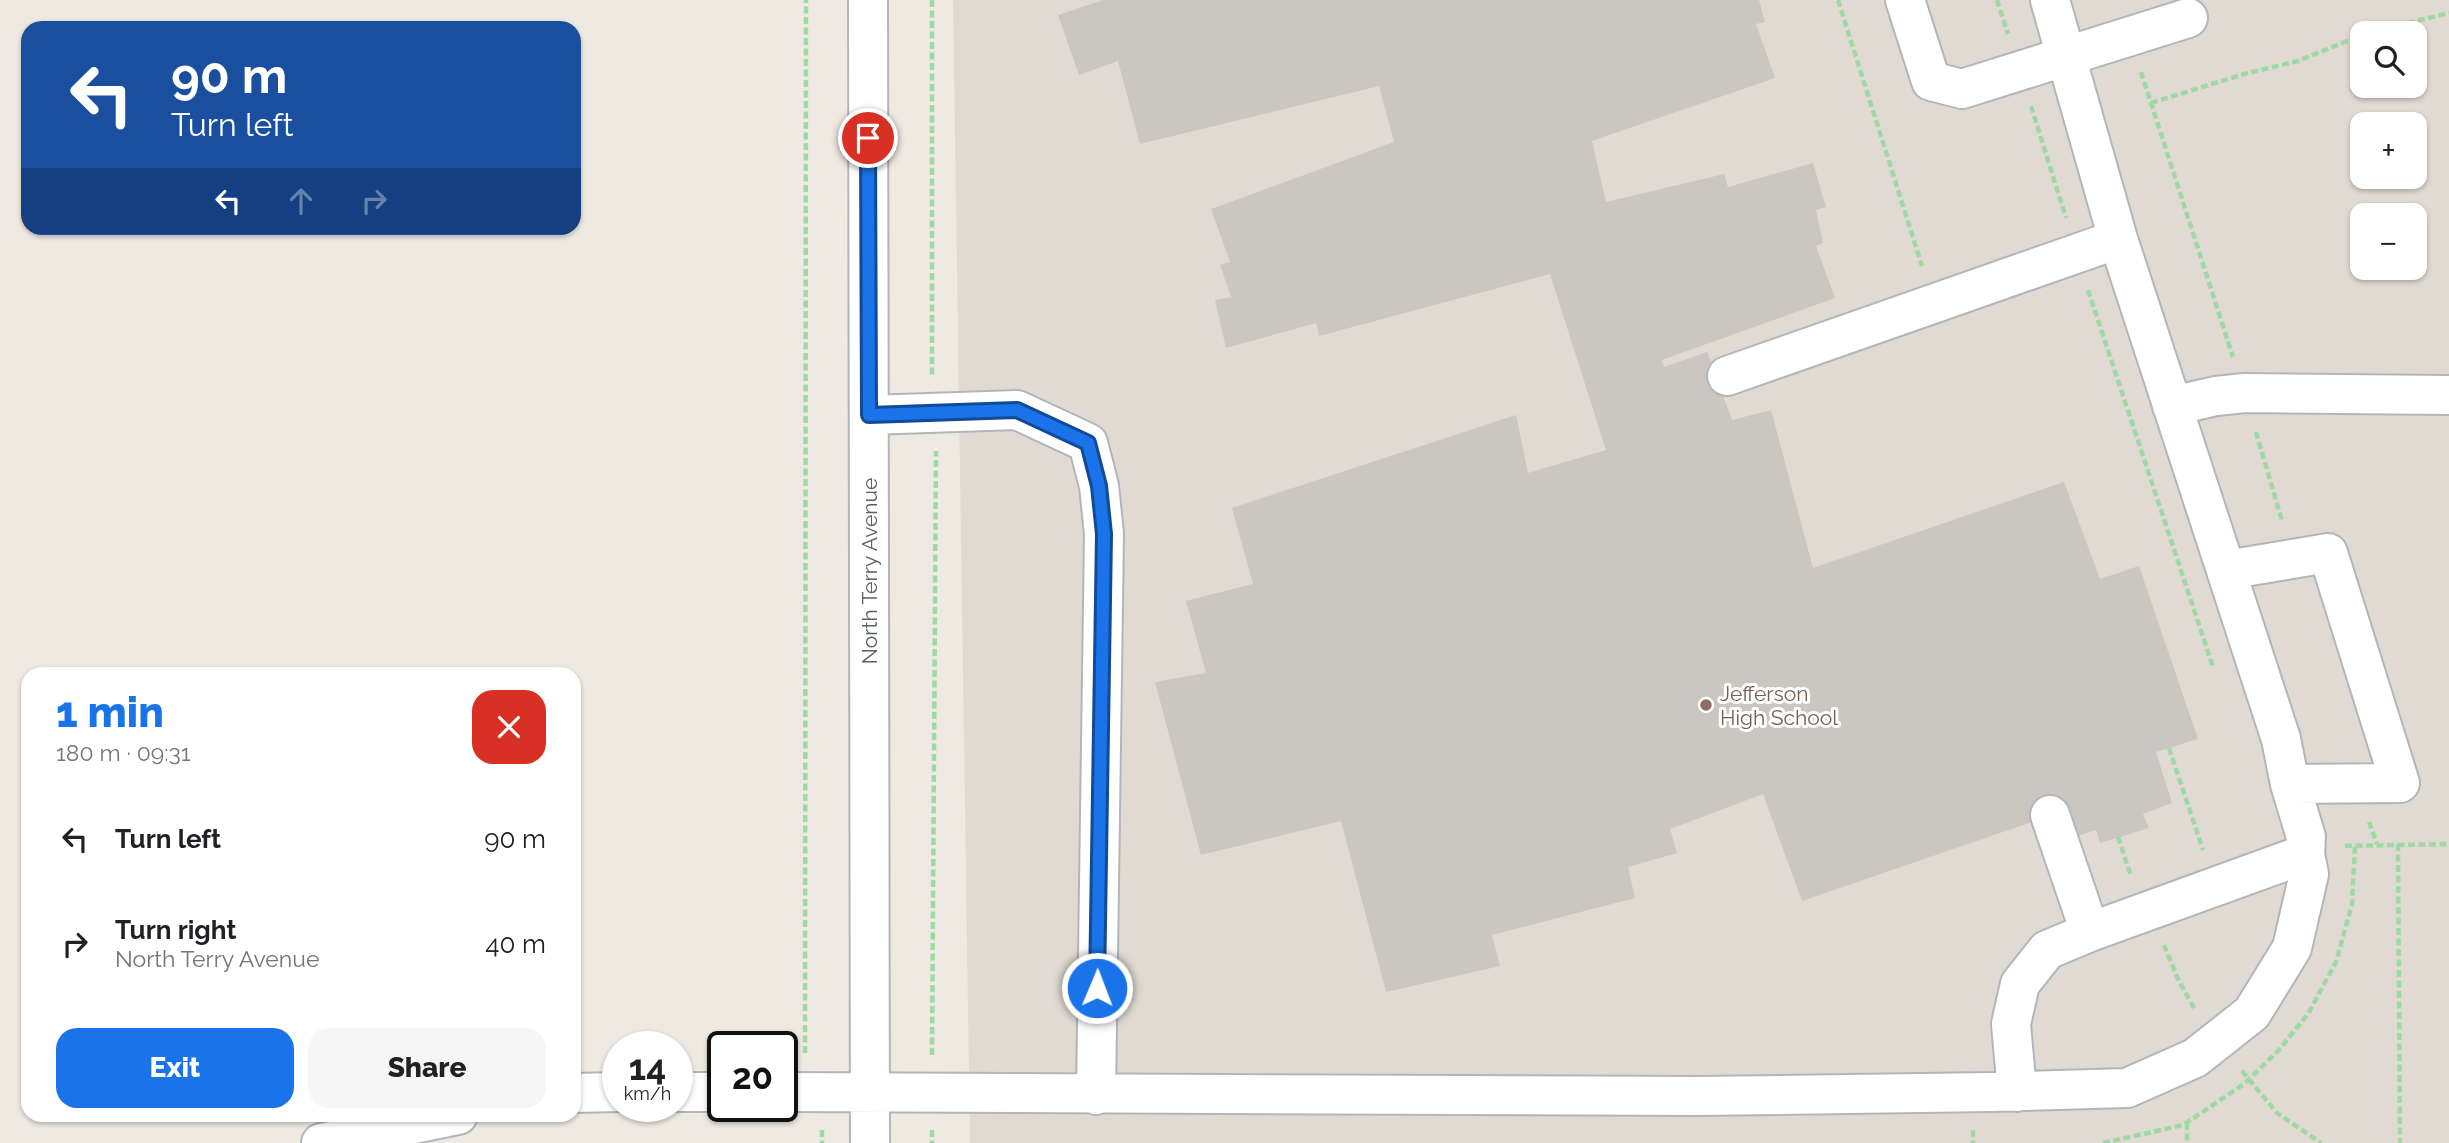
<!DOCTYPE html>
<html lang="en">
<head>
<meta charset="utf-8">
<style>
	:root { --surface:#fff; --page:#f6f6f6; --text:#202124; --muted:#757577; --accent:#1a73e8 }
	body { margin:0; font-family:Raleway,sans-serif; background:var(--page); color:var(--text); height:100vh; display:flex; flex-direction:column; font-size:26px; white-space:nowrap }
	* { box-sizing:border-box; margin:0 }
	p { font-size:23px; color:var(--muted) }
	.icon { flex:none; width:38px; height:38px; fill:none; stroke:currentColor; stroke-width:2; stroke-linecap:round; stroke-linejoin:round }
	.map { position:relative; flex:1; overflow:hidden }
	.sheet { position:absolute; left:21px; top:667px; width:560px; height:455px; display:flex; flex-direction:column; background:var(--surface); border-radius:21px; box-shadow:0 2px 5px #0004 }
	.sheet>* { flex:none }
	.top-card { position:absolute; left:21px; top:21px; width:560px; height:214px; border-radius:21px; box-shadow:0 2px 5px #0004; background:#1a4fa0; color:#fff; overflow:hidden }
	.controls { position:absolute; left:2350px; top:21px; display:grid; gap:14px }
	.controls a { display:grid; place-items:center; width:77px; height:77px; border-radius:14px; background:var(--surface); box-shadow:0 2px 5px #0004; font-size:35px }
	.speed { position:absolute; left:602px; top:1031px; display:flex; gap:14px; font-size:35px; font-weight:700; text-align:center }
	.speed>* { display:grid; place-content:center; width:91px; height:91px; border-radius:50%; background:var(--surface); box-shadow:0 2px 5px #0004; line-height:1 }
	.speed small { font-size:18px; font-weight:400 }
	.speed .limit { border:4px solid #111; border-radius:10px; background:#fff; color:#111 }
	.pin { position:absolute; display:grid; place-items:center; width:60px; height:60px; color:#fff; margin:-30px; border:4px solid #fff; border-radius:50%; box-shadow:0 2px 7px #0007 }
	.me { position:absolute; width:77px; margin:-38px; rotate:1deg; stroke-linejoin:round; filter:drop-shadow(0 0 5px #0008) }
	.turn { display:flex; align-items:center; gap:24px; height:147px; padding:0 35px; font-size:32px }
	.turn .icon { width:91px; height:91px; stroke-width:2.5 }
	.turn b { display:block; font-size:49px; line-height:60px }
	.lanes { display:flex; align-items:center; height:66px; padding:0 35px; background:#0003; justify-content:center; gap:35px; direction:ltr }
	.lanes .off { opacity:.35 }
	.round { display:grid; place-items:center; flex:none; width:74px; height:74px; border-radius:21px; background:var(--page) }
	.summary { display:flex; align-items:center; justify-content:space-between; height:119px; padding:0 35px }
	h1 { font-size:42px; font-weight:800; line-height:52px; color:var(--accent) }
	.cta { display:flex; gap:14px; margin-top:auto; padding:14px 35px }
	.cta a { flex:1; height:80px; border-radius:21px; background:var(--accent); color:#fff; font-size:28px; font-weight:800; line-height:80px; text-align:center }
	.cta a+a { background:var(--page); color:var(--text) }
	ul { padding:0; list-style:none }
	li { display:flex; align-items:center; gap:21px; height:105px; padding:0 35px }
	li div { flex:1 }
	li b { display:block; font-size:26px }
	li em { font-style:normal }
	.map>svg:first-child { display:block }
	.education { fill:#e0dad2; fill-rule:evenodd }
	.building { fill:#cac6c0 }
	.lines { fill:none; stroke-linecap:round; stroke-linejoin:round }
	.minor-casing { stroke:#b2b6ba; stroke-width:42 }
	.path { stroke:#9fd9a3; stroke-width:4.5; stroke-dasharray:7 3.5; stroke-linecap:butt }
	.minor { stroke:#fff; stroke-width:38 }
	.route-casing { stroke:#114b97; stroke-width:18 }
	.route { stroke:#1a73e8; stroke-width:12 }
	.education-dot { fill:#8d6e63; stroke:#fff; stroke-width:2.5 }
	.labels { text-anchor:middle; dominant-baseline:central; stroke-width:6; stroke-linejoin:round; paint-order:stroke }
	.street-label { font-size:21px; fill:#5a6063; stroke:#fff }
	.education-label { font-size:21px; fill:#785e54; stroke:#fff; text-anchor:start }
</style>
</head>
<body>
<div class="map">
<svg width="2449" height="1143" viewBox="0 0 2449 1143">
	<rect width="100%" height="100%" fill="#eee9e1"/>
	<path class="education" d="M953,0H2449V1143H970ZM2362,33H2415V86H2362ZM2362,124H2415V177H2362ZM2362,215H2415V268H2362Z"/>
	<path class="building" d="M1103,0H1759L1765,22L1756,24L1775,78L1592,141L1606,202L1724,174L1728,187L1813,163L1826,207L1816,210L1823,243L1816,246L1835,298L1662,360L1664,367L1707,352L1732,420L1771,410L1813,568L2064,482L2100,579L2139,566L2198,739L2156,752L2172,803L2143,814L2149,828L2100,843L2096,830L2078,836L2070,809L1802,901L1763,794L1670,829L1677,853L1628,867L1635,898L1492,935L1500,966L1386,992L1341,821L1201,855L1155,682L1206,673L1186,601L1253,584L1232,508L1516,415L1528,473L1606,450L1550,274L1319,336L1316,323L1226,348L1215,300L1231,297L1220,265L1230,262L1211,209L1394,142L1379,86L1140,144L1118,61L1079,75L1058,15Z"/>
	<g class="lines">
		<g class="minor-casing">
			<path id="minor" d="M868,0L870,1143
				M1905,0L1931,81L1962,89L2188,18
				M1727,376L2118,239
				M2172,406L2216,396L2245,393L2449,395
				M869,415L1017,410L1088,443L1099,486L1104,534L1096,1095
				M2226,570L2328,553L2400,783L2290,784
				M2050,815L2090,932
				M677,1092H723
				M782,1092L1698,1096L1991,1092L2127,1088L2195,1058L2252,1013L2292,948L2309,874L2305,854L2306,837L2290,784L2281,739L2118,239L2050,0
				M2017,1092L2011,1024L2020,984L2047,950L2090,932L2305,854
				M574,1093L618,1092
				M321,1143L458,1115"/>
		</g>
		<path class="path" d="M932,0V376
			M1838,0L1922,266
			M1997,0L2008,34
			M2367,33L2449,13
			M2141,72L2233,357
			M2151,103L2244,74L2298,61L2362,35
			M2031,106L2066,218
			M2088,290L2213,667
			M2256,432L2282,521
			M2169,748L2203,850
			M2369,822L2377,844
			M2118,837L2131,876
			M2398,844L2400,1143
			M2345,846L2449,844
			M2164,945L2178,979L2195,1010
			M805,1053L806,0
			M932,1055L936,451
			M2242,1071L2277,1113L2321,1143
			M2187,1123V1143
			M822,1130V1143
			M932,1130V1143
			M1973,1130V1143
			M2103,1143L2183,1125L2244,1084L2278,1051L2308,1014L2336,962L2352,904L2355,845"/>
		<use href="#minor" class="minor"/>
	</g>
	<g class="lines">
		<g class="route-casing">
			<path id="route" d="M868,138L869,415L1017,410L1088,443L1099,486L1104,534L1097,988"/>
		</g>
		<use href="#route" class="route"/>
	</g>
	<circle class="education-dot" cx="1706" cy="705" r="7"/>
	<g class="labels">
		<g class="street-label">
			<text transform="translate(869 571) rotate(-90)">North Terry Avenue</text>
		</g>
		<g class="education-label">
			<text x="1720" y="693">Jefferson<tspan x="1720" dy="24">High School</tspan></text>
		</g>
	</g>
</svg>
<div class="controls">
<a><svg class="icon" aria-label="search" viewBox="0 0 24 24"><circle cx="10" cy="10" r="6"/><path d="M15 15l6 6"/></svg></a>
<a>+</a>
<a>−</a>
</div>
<div class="speed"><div>14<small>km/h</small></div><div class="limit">20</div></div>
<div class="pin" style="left:868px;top:138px;background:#d93025"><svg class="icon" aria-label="arrive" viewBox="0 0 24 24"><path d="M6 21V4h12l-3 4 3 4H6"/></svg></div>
<svg class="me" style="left:1097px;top:988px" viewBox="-20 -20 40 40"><circle r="17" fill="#1a73e8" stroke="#fff" stroke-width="3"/><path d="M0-11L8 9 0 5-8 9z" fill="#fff"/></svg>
<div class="top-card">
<div class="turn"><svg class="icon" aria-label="left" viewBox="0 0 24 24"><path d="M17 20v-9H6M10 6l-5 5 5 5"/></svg><div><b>90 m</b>Turn left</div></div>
<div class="lanes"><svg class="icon" aria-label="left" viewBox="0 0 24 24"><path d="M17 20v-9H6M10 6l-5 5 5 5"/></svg><svg class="icon off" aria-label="ahead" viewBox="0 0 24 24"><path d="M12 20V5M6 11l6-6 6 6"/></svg><svg class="icon off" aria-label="right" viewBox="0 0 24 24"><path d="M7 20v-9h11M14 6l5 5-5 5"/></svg></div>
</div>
<section class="sheet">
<div class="summary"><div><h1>1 min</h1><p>180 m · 09:31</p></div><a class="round" style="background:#d93025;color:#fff"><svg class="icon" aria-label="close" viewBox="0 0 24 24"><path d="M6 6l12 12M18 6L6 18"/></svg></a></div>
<ul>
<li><svg class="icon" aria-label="left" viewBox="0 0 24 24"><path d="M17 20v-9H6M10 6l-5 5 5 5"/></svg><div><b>Turn left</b></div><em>90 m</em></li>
<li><svg class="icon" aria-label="right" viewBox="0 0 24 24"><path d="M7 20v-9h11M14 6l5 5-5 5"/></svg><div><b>Turn right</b><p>North Terry Avenue</p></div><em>40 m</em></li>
</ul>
<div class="cta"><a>Exit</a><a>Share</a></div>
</section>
</div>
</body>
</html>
